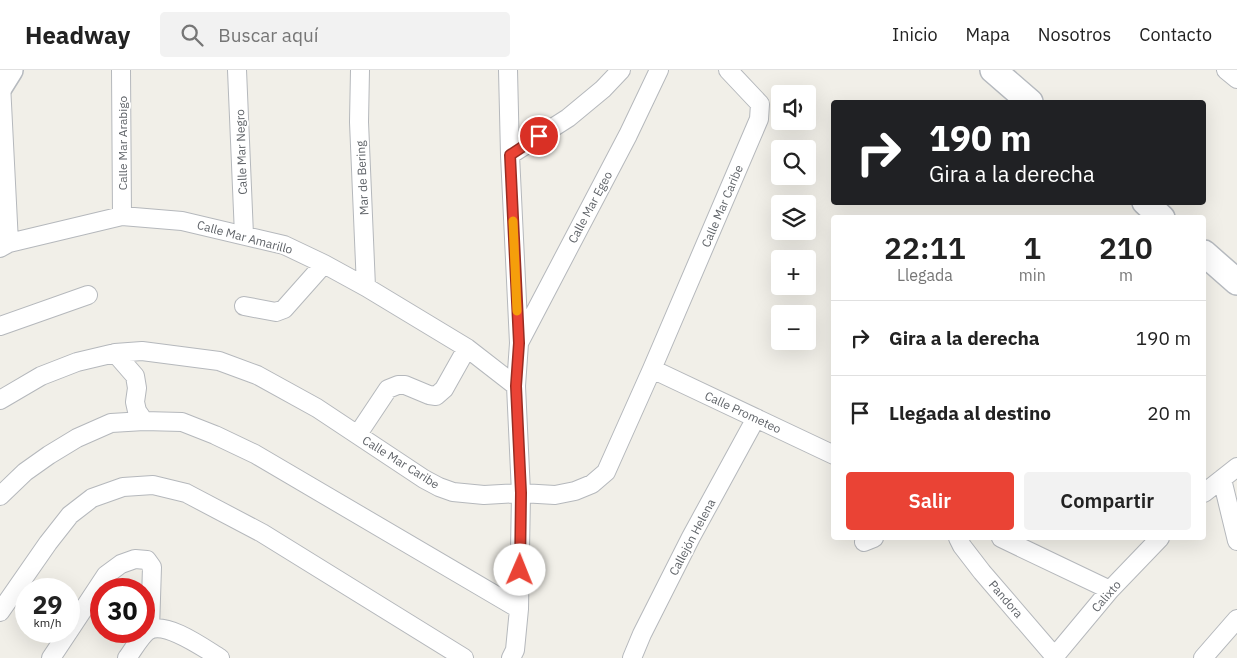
<!DOCTYPE html>
<html lang="es">
<head>
<meta charset="utf-8">
<style>
	:root { --surface:#fff; --page:#f2f2f2; --text:#222; --muted:#767676; --line:#e0e0e0; --accent:#ea4335 }
	body { margin:0; font-family:"IBM Plex Sans",sans-serif; background:var(--page); color:var(--text); height:100vh; display:flex; flex-direction:column; font-size:19px; white-space:nowrap }
	* { box-sizing:border-box; margin:0 }
	p { font-size:16px; color:var(--muted) }
	.icon { flex:none; width:28px; height:28px; fill:none; stroke:currentColor; stroke-width:2; stroke-linecap:round; stroke-linejoin:round }
	.map { position:relative; flex:1; overflow:hidden }
	.panel { position:absolute; left:831px; top:145px; width:375px; height:325px; display:flex; flex-direction:column; background:var(--surface); border-radius:5px; box-shadow:0 5px 20px #0002 }
	.panel>* { flex:none }
	.banner { position:absolute; left:831px; top:30px; width:375px; height:105px; border-radius:5px; box-shadow:0 5px 20px #0002; background:#202124; color:#fff; overflow:hidden }
	.controls { position:absolute; left:771px; top:15px; display:grid; gap:10px }
	.controls a { display:grid; place-items:center; width:45px; height:45px; border-radius:5px; background:var(--surface); box-shadow:0 5px 20px #0002; font-size:25px }
	.speed { position:absolute; left:15px; top:508px; display:flex; gap:10px; font-size:25px; font-weight:700; text-align:center }
	.speed>* { display:grid; place-content:center; width:65px; height:65px; border-radius:50%; background:var(--surface); box-shadow:0 5px 20px #0002; line-height:1 }
	.speed small { font-size:12px; font-weight:400 }
	.speed .limit { border:8px solid #d22; background:#fff; color:#111 }
	.pin { position:absolute; display:grid; place-items:center; width:42px; height:42px; color:#fff; margin:-21px; border:2px solid #fff; border-radius:50%; box-shadow:0 1px 5px #0007 }
	.me { position:absolute; width:55px; margin:-28px; rotate:1deg; stroke-linejoin:round; filter:drop-shadow(0 0 4px #0008) }
	.turn { display:flex; align-items:center; gap:18px; height:105px; padding:0 15px; font-size:22px }
	.turn .icon { width:65px; height:65px; stroke-width:2.5 }
	.turn b { display:block; font-size:35px; line-height:42px }
	.eta { display:flex; justify-content:space-evenly; align-items:center; height:85px; text-align:center }
	.eta b { font-size:30px; font-weight:600; line-height:35px }
	.button { display:flex; gap:10px; margin-top:auto; padding:10px 15px }
	.button a { flex:1; height:58px; border-radius:5px; background:var(--accent); color:#fff; font-size:20px; font-weight:600; line-height:58px; text-align:center }
	.button a+a { background:var(--page); color:var(--text) }
	ul { padding:0; list-style:none }
	li { display:flex; align-items:center; gap:15px; height:75px; padding:0 15px; border-top:1px solid var(--line) }
	li div { flex:1 }
	li b { display:block; font-size:19px }
	li em { font-style:normal }
	header { display:flex; align-items:center; gap:30px; box-sizing:border-box; height:70px; padding:0 25px; background:var(--surface); border-bottom:1px solid var(--line) }
	header strong { font-size:24px }
	nav { display:flex; gap:28px; margin-inline-start:auto; font-size:18px }
	.search { width:350px; height:45px; background:var(--page); display:flex; align-items:center; gap:12px; box-sizing:border-box; padding:0 18px; border-radius:5px; color:var(--muted); font-size:19px }
	.map>svg:first-child { display:block }
	.lines { fill:none; stroke-linecap:round; stroke-linejoin:round }
	.street-casing { stroke:#b5b8bc; stroke-width:20 }
	.secondary-casing { stroke:#b6babf; stroke-width:28 }
	.street { stroke:#fff; stroke-width:18 }
	.secondary { stroke:#fff; stroke-width:25 }
	.route-casing { stroke:#982c22; stroke-width:12 }
	.route { stroke:#ea4335; stroke-width:9 }
	.slow { stroke:#f59e0b; stroke-width:9 }
	.labels { text-anchor:middle; dominant-baseline:central; stroke-width:4; stroke-linejoin:round; paint-order:stroke }
	.street-label { font-size:12px; fill:#5f6368; stroke:#fff }
</style>
</head>
<body>
<header>
<strong>Headway</strong>
<div class="search"><svg class="icon" aria-label="search" viewBox="0 0 24 24"><circle cx="10" cy="10" r="6"/><path d="M15 15l6 6"/></svg>Buscar aquí</div>
<nav><a>Inicio</a><a>Mapa</a><a>Nosotros</a><a>Contacto</a></nav>
</header>
<div class="map">
<svg width="1237" height="588" viewBox="0 0 1237 588">
	<rect width="100%" height="100%" fill="#f1efe8"/>
	<g class="lines">
		<g class="street-casing">
			<path id="street" d="M121,0L122,146
				M237,0L244,165
				M360,0L359,52L366,217
				M508,0L510,85L519,273L516,316L521,423L519,539L515,580L511,588
				M1226,0L1237,9
				M1,14L9,173
				M510,85L568,48L603,19L621,0
				M0,178L9,173L122,146L182,151L284,175L324,194L366,217L467,278L516,316
				M244,236L276,242L284,239L324,194
				M0,256L88,225
				M520,271L628,65L659,0
				M115,283L135,306L137,318L135,332L137,341L144,351
				M652,299L834,385
				M0,330L41,306L77,292L115,283L142,281L219,291L257,305L317,338L424,409L439,417L453,422L484,425L521,423L555,425L575,421L592,414L606,402L652,299L759,49L760,34L728,0
				M358,364L388,319L398,315H405L429,325L436,326L444,319L467,278
				M1222,409L1237,471
				M1204,423L1237,397
				M0,426L25,402L49,385L77,368L111,353L144,351L182,352L215,365L255,384L519,539
				M958,468L962,476L982,502L1056,588
				M1001,468L1110,520
				M864,472L874,468
				M0,542L48,473L70,445L92,428L123,417L153,415L186,423L262,463L464,588
				M69,561L106,505L121,494L135,489L147,490L152,497L150,560
				M1055,586L1110,520L1160,468
				M51,588L69,561
				M127,588C133,580 141,565 149,560C167,551 205,579 220,588
				M632,588L642,564L691,467L756,348
				M1203,588L1237,549"/>
		</g>
		<g class="secondary-casing">
			<path id="secondary" d="M993,0L1030,32
				M0,16L10,0
				M1145,132L1162,148
				M1204,183L1237,212"/>
		</g>
		<use href="#street" class="street"/>
		<use href="#secondary" class="secondary"/>
	</g>
	<g class="lines">
		<g class="route-casing">
			<path id="route" d="M520,500L521,423L516,316L519,273L510,85L539,66"/>
		</g>
		<use href="#route" class="route"/>
		<path class="slow" d="M513,151L517,241"/>
	</g>
	<g class="labels">
		<g class="street-label">
			<text transform="translate(122 73) rotate(-90)">Calle Mar Arabigo</text>
			<text transform="translate(241 82) rotate(-92)">Calle Mar Negro</text>
			<text transform="translate(362 108) rotate(-93)">Mar de Bering</text>
			<text transform="translate(722 136) rotate(-67)">Calle Mar Caribe</text>
			<text transform="translate(590 137) rotate(-62)">Calle Mar Egeo</text>
			<text transform="translate(245 167) rotate(15)">Calle Mar Amarillo</text>
			<text transform="translate(743 342) rotate(25)">Calle Prometeo</text>
			<text transform="translate(401 392) rotate(32)">Calle Mar Caribe</text>
			<text transform="translate(692 467) rotate(-62)">Callejón Helena</text>
			<text transform="translate(1106 526) rotate(-49)">Calixto</text>
			<text transform="translate(1006 529) rotate(49)">Pandora</text>
		</g>
	</g>
</svg>
<div class="controls">
<a><svg class="icon" aria-label="sound" viewBox="0 0 24 24"><path d="M4 9h4l5-4v14l-5-4H4zM17 9q2 3 0 6"/></svg></a>
<a><svg class="icon" aria-label="search" viewBox="0 0 24 24"><circle cx="10" cy="10" r="6"/><path d="M15 15l6 6"/></svg></a>
<a><svg class="icon" aria-label="layers" viewBox="0 0 24 24"><path d="M12 4l9 5-9 5-9-5zM3 14l9 5 9-5"/></svg></a>
<a>+</a>
<a>−</a>
</div>
<div class="speed"><div>29<small>km/h</small></div><div class="limit">30</div></div>
<div class="pin" style="left:539px;top:66px;background:#d93025"><svg class="icon" aria-label="arrive" viewBox="0 0 24 24"><path d="M6 21V4h12l-3 4 3 4H6"/></svg></div>
<svg class="me" style="left:520px;top:500px" viewBox="-20 -20 40 40"><circle r="19" fill="#fff"/><path d="M0-13L10 11 0 6-10 11z" fill="#ea4335"/></svg>
<div class="banner">
<div class="turn"><svg class="icon" aria-label="right" viewBox="0 0 24 24"><path d="M7 20v-9h11M14 6l5 5-5 5"/></svg><div><b>190 m</b>Gira a la derecha</div></div>
</div>
<section class="panel">
<div class="eta">
<div><b>22:11</b><p>Llegada</p></div>
<div><b>1</b><p>min</p></div>
<div><b>210</b><p>m</p></div>
</div>
<ul>
<li><svg class="icon" aria-label="right" viewBox="0 0 24 24"><path d="M7 20v-9h11M14 6l5 5-5 5"/></svg><div><b>Gira a la derecha</b></div><em>190 m</em></li>
<li><svg class="icon" aria-label="arrive" viewBox="0 0 24 24"><path d="M6 21V4h12l-3 4 3 4H6"/></svg><div><b>Llegada al destino</b></div><em>20 m</em></li>
</ul>
<div class="button"><a>Salir</a><a>Compartir</a></div>
</section>
</div>
</body>
</html>
